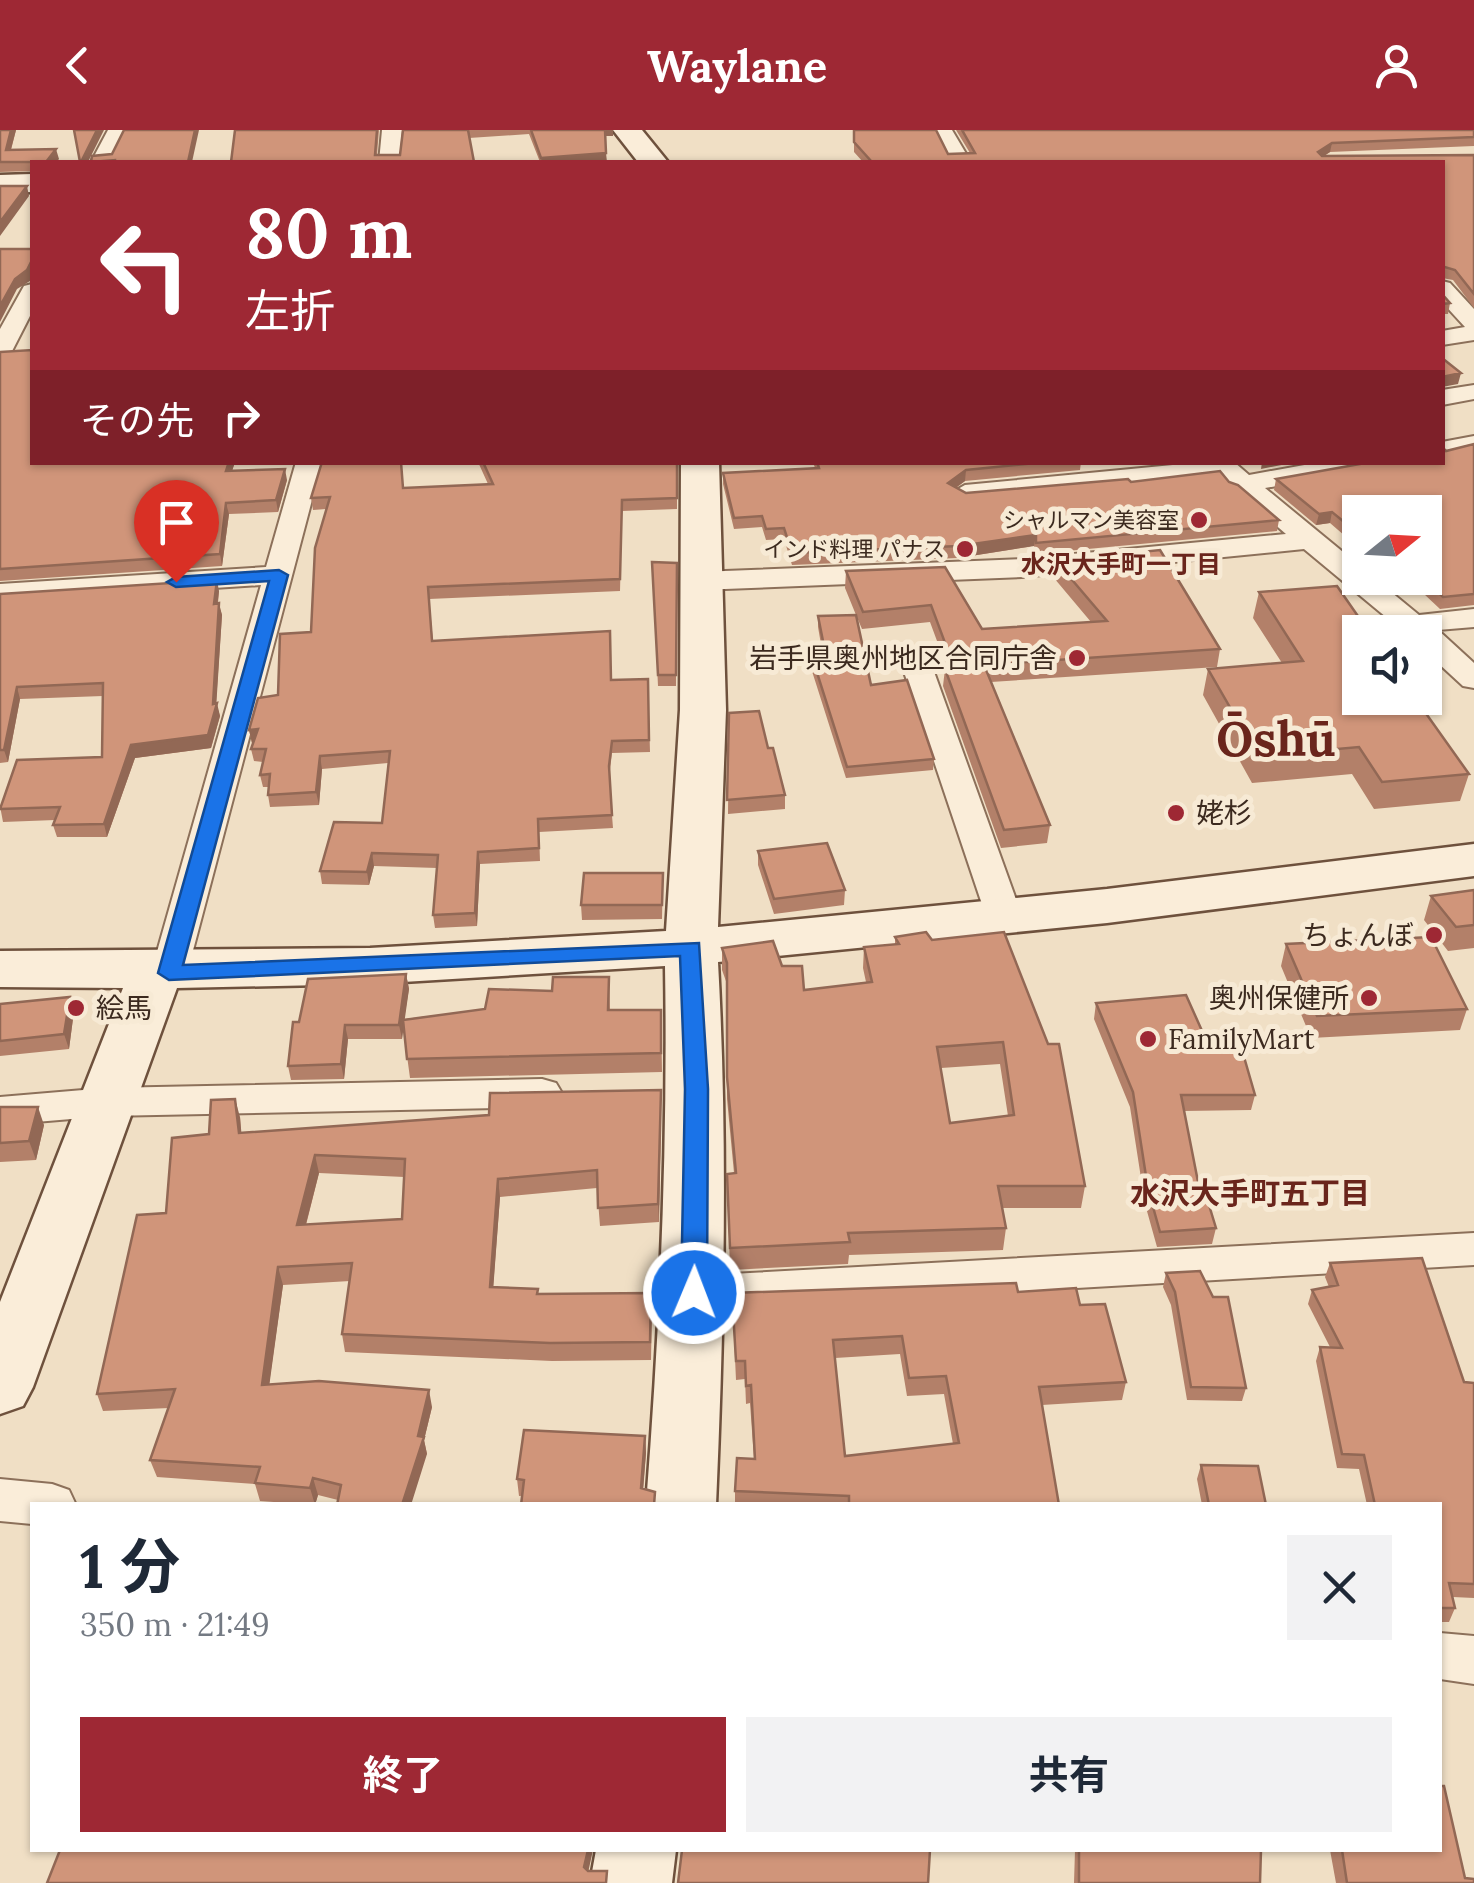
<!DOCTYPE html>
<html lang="ja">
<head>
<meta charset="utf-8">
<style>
	:root { --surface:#fff; --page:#f2f2f3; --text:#1f2937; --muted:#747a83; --accent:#9e2834 }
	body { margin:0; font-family:Lora,"Noto Sans JP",serif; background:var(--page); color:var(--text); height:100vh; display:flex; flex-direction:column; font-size:38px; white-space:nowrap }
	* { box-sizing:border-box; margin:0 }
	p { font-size:32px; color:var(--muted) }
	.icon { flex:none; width:55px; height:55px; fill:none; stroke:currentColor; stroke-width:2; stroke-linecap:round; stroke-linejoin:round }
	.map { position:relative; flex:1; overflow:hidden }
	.drawer { position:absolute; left:30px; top:1372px; width:1412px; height:350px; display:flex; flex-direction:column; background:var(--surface); border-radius:0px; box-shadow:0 2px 8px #0004 }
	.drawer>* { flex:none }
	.top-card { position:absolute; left:30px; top:30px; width:1415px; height:305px; border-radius:0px; box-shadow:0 2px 8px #0004; background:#9e2834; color:#fff; overflow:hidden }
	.needle { width:65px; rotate:72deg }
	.fabs { position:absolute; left:1342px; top:365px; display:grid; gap:20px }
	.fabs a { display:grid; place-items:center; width:100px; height:100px; border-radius:0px; background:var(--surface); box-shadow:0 2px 8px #0004; font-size:50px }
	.pin { position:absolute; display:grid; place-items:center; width:85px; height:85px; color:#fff; margin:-102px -42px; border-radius:50% 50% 50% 0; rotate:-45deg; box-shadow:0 0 10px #0007 }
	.pin .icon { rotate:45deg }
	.me { position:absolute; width:110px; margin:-55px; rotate:1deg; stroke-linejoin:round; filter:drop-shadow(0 0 8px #0008) }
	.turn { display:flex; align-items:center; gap:35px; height:210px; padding:0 50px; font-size:45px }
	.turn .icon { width:130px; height:130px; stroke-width:2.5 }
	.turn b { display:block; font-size:70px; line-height:85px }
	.then { display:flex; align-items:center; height:95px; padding:0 50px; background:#0003; gap:20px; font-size:38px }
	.round { display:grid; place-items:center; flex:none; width:105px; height:105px; border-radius:0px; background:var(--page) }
	.headline { display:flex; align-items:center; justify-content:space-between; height:170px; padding:0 50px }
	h1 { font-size:60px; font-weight:700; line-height:75px }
	.button { display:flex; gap:20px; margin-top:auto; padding:20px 50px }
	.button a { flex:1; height:115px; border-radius:0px; background:var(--accent); color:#fff; font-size:40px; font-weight:700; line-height:115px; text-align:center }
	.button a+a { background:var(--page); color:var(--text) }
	header { display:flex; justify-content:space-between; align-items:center; height:130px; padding:0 50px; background:var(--accent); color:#fff; font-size:45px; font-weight:700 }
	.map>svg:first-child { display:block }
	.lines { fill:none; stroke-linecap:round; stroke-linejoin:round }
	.street-casing { stroke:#8c705a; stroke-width:4 }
	.secondary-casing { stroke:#6e513d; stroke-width:5 }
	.street { fill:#faedd9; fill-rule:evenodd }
	.secondary { fill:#faedd9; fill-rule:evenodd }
	.wall { fill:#b38069; fill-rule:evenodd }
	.shaded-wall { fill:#926855 }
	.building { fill:#d0957a; stroke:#926855; stroke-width:2.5; fill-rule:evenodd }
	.route { fill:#1a73e8; stroke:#114b97; stroke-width:2.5 }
	.poi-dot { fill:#9e2834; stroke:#f7ead5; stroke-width:4 }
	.labels { text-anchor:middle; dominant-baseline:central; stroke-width:10; stroke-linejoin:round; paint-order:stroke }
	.far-poi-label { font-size:22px; fill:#3c2a1f; stroke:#f7ead5; text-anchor:end }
	.far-neighbourhood-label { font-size:25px; font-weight:bold; fill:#6a251c; stroke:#f7ead5 }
	.poi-label { font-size:28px; fill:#3c2a1f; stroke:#f7ead5; text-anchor:end }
	.neighbourhood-label { font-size:30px; font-weight:bold; fill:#6a251c; stroke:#f7ead5 }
	.town-label { font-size:48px; font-weight:bold; fill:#6a251c; stroke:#f7ead5 }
</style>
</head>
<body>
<header><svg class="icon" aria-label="back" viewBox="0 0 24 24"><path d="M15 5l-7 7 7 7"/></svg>Waylane<svg class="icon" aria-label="person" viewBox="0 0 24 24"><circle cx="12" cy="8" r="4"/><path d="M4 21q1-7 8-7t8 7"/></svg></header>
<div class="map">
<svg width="1474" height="1753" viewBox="0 0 1474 1753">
	<rect width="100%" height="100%" fill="#f0dfc5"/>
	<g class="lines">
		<g class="street-casing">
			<path id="street" d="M108,0H128L111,32H91Z
				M382,0H402L399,32H379Z
				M932,0H952L971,32H951Z
				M1442,151L1450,153L1474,179V210L1442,215V201L1465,197L1442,172Z
				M32,154V182L9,227L0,229V199L24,156Z
				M1474,255V269L1442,275V260Z
				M1474,306V322L1442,328V312Z
				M296,332H322L187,843L182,852L169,855L156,852L151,843L261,455L0,472V454L266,437Z
				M1204,332H1234L1249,345L1321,332H1381L1368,340L1265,358L1360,436V448H1374L1419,485L1474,479V497L1438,500L1474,533V558L1463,556L1425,521V502H1404L1304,419L1022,447L699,460L689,457L685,451L689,445L699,442L1022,429L1286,404L1238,363L1230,361L1220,348L965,371L951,363L965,355Z
				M918,530L929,533L933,539L1022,786L1017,794L1004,798L991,794L986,786L903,539L907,533Z
				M542,949L556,953L562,963L556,973L542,977L107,986L0,995V967L107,958Z
				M1474,1103V1135L694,1180L679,1175L672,1163L679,1151L694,1146Z
				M0,1349L52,1354L69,1360L76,1375H32V1394L0,1391Z
				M1440,1503L1474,1506V1554L1440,1549Z"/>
		</g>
		<g class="secondary-casing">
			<path id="secondary" d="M613,0H642L668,32H638Z
				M32,44V62L0,63V45Z
				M681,332H719L726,580L718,797L1107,759L1474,714V746L1107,793L718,832C728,1014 724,1193 716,1375H646C660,1195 668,1017 665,836L370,854L177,858L33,1257L23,1276L0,1284V1172L123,858L0,857V821L370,818L666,801L680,580Z
				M596,1720H676L672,1753H590Z"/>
		</g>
		<use href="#street" class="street"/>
		<use href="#secondary" class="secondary"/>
	</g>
	<path class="wall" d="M0,0H16L11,20L59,29L32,41L0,42Z
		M379,0L377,25H400L403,0H613V6H606V32H540L529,4L469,8L474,32H231Z
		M854,0L948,24L970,23L956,0H1474V16L1330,22L1324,26L1474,25V178L1453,150L1442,148V32H863L854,22Z
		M1442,164L1450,173L1448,184H1442Z
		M0,222L32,332H235L232,341L287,350L278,382L229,384L222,436L0,451Z
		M1474,314V475L1440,479L1424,464L1415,465L1394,448H1425L1360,382V419L1330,393L1316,395L1274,360L1276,349L1446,321Z
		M478,332H677V379L622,381L620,461L429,469L433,511L612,550L648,549L650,622L612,623L609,648L613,698L539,702L540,731L480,734L477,796L435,798L433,785L437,738L374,736L369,755L322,754L320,741L382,693L388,633L322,639L319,675L270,677L268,665L269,657H263L260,645L263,632L254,631L251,619L253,612L252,613L249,600L278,565L311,502L326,379L313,380L311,368L404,358L488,354Z
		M813,332H1081L1080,340L965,351L956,358L966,363L1131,352H1229L1279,390L1277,401L1035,424L1034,416L958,428L792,435L784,409L766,410L762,397L734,399L723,354V343L815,338Z
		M1056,431L1220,519L1217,537L991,552L1050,695L1047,713L1001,718L943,556L945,539L947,538L930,492L862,499L856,485L871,555L934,629L933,640L846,648L811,538L812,527L823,526L818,497V486L856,485L845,458L846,441L945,437L982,499L1091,492L1054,448Z
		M652,432L677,433L676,556H658Z
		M219,461L218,473L222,485L216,573L220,586L211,618L135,628L107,707H57L53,695L55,690L3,692L0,676L102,627L103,566L20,569L8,632L0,633V464Z
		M1259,462L1469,644L1460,671L1374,679L1352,644L1252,653L1203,565L1208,539L1282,533L1253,488Z
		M729,583L768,618L785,665V679L728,684Z
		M758,721L845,760L844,775L774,784L758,735Z
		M663,743L662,789L582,790L581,775Z
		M1474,760V818L1448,821L1424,790L1431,766Z
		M1004,802L1085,1056L1081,1078H1002L1006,1098L1003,1120L849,1125L848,1134L730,1140L727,1044L734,1043L727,969V854L722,840V818L782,836L804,860L866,852L863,838L864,817L895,814V807L932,810ZM1000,934L1008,986L950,993L941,938Z
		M1286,814L1467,879L1460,900L1311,908L1281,836Z
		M406,844L409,859L404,889L485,879L609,847L610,880H661L662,942L410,948L403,896L402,909H348L344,949L291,950L288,936L299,892Z
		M1096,873L1211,921L1255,965L1251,980L1184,981L1200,1062L1216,1098L1212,1114L1157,1117L1145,1074L1130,977L1094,889Z
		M0,874L74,881L69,919L0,926Z
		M0,977L44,995L36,1030L0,1032Z
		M661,978L659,1092L600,1096L597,1058L500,1067L493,1158L652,1180L651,1230L552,1231L345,1222L342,1204L350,1151L283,1155L269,1254L432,1277L424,1310L427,1324L338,1370L318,1365L315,1375L260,1371L255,1354L157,1347L150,1330L169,1278L103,1281L97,1264L166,1083L209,1004L240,987L241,1003ZM319,1043L404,1047L402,1089L306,1095Z
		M1330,1133L1464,1252L1474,1253V1468L1453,1467L1455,1478L1449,1492H1440V1375H1367L1359,1339L1337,1338L1316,1231L1320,1217H1330L1308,1174L1312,1160L1329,1157L1325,1147Z
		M1166,1143L1246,1258L1242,1271L1187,1270L1171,1175L1163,1157Z
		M1018,1162L1080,1175L1126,1252L1122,1270L1042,1275L1059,1375H735V1361L754,1329L750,1273L746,1274L745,1249L736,1250L732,1163ZM900,1224L907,1266L944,1264L953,1314L845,1326L835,1228Z
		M645,1306L646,1323L643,1358L519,1366L517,1349Z
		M1201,1335L1266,1375H1202L1197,1349Z
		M1075,1720H1261L1260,1753H1074Z
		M1330,1720H1440L1465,1748L1474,1753H1336Z"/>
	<path class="shaded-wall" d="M11,0H16L8,30L6,20Z
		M97,0H104L88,32H81Z
		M195,0H199L192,32H188Z
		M605,0H613V6H606Z
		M1332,13L1330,22L1316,31L1318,22Z
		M56,19L59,29L56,32H46Z
		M606,23L607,32H542L541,28Z
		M27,56L29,66L0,106V92Z
		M32,130V146L30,151L17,159L0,192V176L15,149Z
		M1461,243L1458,254L1442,257V247Z
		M229,332H235L228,353L226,341Z
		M1262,332H1297L1261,339Z
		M285,339L287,350L278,382L276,370Z
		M966,340L965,351L947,364L948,353Z
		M226,373L229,384L222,436L220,424Z
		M1332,382L1330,393L1316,395L1319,384Z
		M1036,405L1034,416L958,428L959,416Z
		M217,450L219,461L216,486L214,474Z
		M1427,452L1424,464L1415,465L1418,454Z
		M219,473L222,485L216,579L217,573L220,586L211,618L135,628L107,707L104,694L131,615L213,574Z
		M17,557L20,569L8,632L4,620Z
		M258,599L261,612L252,613L249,600Z
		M320,626L322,639L319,675L316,662Z
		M478,722L480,734L477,796L475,783Z
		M372,723L374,736L369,755L367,742Z
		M406,844L409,859L402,909L399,895Z
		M70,867L74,881L69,919L64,904Z
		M345,895L348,909L344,949L341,934Z
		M661,960V978L659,1092L658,1074Z
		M235,969L240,987L243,1021L239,1003Z
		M38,977L44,995L36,1030L29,1011Z
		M315,1025L319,1043L301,1113L297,1095Z
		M498,1049L500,1067L492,1175L490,1157Z
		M278,1137L283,1155L267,1272L262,1255Z
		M429,1260L432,1277L424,1310L427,1324L411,1375H402Z
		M645,1306L646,1323L642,1375L641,1358Z
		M313,1348L318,1365L315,1375L310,1358Z
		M588,1720H593L586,1752L584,1737Z"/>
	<path class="building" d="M0,0H11L6,20L56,19L46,32H32V35V32H0Z
		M74,0H97L81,32H80Z
		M124,0H195L188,32H115V30L91,32L92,26L112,24Z
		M235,0H377L375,25H400L403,0H468L474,32H231Z
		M531,0H605L606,23L541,28Z
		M854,0H936L948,24L975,23L962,0H1474V7L1332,13L1318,22L1322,26L1474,25V164L1455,140L1445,137L1442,139V32H872L854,12Z
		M0,56H27L0,92Z
		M0,119H32V130L27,140L15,149L0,176Z
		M1442,164L1450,173L1442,174Z
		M32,220V332H229L226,341L285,339L276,370L226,373L220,424L0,439V222Z
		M1442,228L1461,243L1442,247Z
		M1474,314V464L1443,467L1427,452L1418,454L1410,448H1425V382H1360V405L1332,382L1319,384L1276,349L1371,332H1442V317L1446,321Z
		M322,332H401L403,358L493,354L483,332H677V368L622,370L620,449L428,457L432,511L610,501L611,550L648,549L649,610L612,611L609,636L612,685L538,689L539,718L478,722L475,783L433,785L438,725L372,723L367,742L320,741L334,692L382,693L390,621L320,626L316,662L268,665L270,644L260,645L266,619H251L258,599L249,600L258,568L278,565L280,504L311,502L315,418L330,367L311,368Z
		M817,332H1045L966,340L948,353L966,363L1128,349L1131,352L1220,341L1229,352L1238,355L1279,390L1036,413V405L959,416L792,423L784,398L766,399L762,386L734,388L723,343L819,338Z
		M1160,420L1220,519L984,535L1050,695L1004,700L945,539L954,537L931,475L863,482L846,441L945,437L982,499L1107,491L1056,431Z
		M652,432L677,433L676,545H658Z
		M217,450L214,474L219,473L213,574L217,573L208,605L131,615L104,694L53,695L60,677L0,679L17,630L102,627L103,553L17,557L4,620H0V464Z
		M1337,456L1369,502H1360V568H1415L1469,644L1382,652L1359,617L1258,626L1208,539L1303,531L1259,462Z
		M856,485L871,555L907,550L934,629L847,637L812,527L826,526L818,486Z
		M759,581L768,618H773L785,665L727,670L729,583Z
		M827,713L845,760L774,769L758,721Z
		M584,743H663L662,775H581Z
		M1474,760V795L1456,797L1431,766Z
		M926,802L932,810L1004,802L1048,914H1059L1085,1056H998L1006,1098L848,1103L850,1112L730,1118L727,1044L736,1043L727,947V833L722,818L773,811L782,836H802L804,860L872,852L864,817L899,814L895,807ZM1003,912L1014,985L950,993L937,917Z
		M1431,807L1467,879L1317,886L1286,814Z
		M406,844L399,895H345L341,934L288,936L293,892H299L308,849Z
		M553,847H609L608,880H661V923L407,929L403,890L485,879L489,859L552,861Z
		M1186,865L1211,921L1242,920L1255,965H1181L1200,1062H1205L1216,1098L1160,1102L1148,1059L1133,962L1096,873Z
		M70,867L64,904L0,911V874Z
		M661,960L658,1074L598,1078L597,1040L498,1049L490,1157L538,1159L537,1164L651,1163L650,1212L550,1213L342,1204L352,1133L278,1137L262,1255L319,1251L429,1260L418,1306L424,1307L402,1375H337L341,1355L313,1348L310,1358L255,1353L260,1337L150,1330L175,1259L97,1264L137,1085L166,1083L172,1008L209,1004L211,970L235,969L239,1003L489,985L490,963ZM315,1025L405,1029L402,1089L297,1095Z
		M0,977H38L29,1011L0,1013Z
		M1422,1128L1464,1252L1474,1253V1454L1449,1453L1455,1478H1440V1375H1375L1364,1325L1342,1324L1320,1217L1342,1218L1312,1160L1338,1155L1330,1133Z
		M1200,1141L1213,1167H1228L1246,1258L1191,1257L1175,1162L1166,1143Z
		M1016,1153L1018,1162L1076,1158L1080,1175L1105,1174L1126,1252L1039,1257L1059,1375H849V1366L735,1361L737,1328L755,1329L751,1255L746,1256L745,1231H736L732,1163ZM902,1206L909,1248L946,1246L959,1313L845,1326L833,1210Z
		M524,1300L645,1306L641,1358L655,1362L654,1375H521L524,1350L517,1349Z
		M1201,1335L1258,1336L1266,1375H1209Z
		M1440,1656H1444L1465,1748L1474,1749V1753H1347L1342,1720H1440Z
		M60,1720H588L584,1737L588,1741H607L606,1753H47Z
		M682,1720H930L928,1753H678Z
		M1079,1720H1261L1260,1753H1079Z"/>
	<path class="route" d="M279,440L288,445L183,835L699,813L708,959L707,1163L704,1170L694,1173L685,1170L681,1163L685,959L680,826L169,850L158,843L269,451L176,457L167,452L176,447Z"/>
	<g class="poi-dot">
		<circle cx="1199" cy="390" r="10"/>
		<circle cx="965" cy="419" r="10"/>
		<circle cx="1077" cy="528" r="10"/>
		<circle cx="1176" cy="683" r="10"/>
		<circle cx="1434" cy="805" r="10"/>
		<circle cx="1369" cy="868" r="10"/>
		<circle cx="76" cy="878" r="10"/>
		<circle cx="1148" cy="909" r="10"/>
	</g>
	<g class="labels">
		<g class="far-poi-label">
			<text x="1179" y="390">シャルマン美容室</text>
			<text x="945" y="419">インド料理 パナス</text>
		</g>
		<g class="far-neighbourhood-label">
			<text x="1121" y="434">水沢大手町一丁目</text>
		</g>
		<g class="poi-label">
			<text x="1057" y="528">岩手県奥州地区合同庁舎</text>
			<text x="1196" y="683" text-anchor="start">姥杉</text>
			<text x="1414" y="805">ちょんぼ</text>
			<text x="1349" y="868">奥州保健所</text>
			<text x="96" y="878" text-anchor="start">絵馬</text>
			<text x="1168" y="909" text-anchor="start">FamilyMart</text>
		</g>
		<g class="neighbourhood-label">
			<text x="1250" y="1063">水沢大手町五丁目</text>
		</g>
		<g class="town-label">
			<text x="1276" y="608">Ōshū</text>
		</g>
	</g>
</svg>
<div class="fabs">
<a><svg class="needle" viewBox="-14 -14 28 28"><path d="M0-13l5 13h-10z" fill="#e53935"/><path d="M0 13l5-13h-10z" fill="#747a83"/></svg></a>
<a><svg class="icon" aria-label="sound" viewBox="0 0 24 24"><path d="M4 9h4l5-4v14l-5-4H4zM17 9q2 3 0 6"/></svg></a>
</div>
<div class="pin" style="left:176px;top:452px;background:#d93025"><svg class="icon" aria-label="arrive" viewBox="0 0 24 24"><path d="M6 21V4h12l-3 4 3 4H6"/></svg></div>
<svg class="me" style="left:694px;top:1163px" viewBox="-20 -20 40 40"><circle r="17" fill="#1a73e8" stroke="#fff" stroke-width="3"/><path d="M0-11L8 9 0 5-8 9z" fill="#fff"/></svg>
<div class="top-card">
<div class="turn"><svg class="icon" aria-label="left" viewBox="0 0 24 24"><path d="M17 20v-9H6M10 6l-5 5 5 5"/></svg><div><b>80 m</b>左折</div></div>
<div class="then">その先<svg class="icon" aria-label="right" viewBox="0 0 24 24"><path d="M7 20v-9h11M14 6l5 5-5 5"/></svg></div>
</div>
<section class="drawer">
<div class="headline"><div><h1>1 分</h1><p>350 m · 21:49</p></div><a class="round"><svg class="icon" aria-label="close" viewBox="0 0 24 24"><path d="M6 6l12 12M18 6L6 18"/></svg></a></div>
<div class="button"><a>終了</a><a>共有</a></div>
</section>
</div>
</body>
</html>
